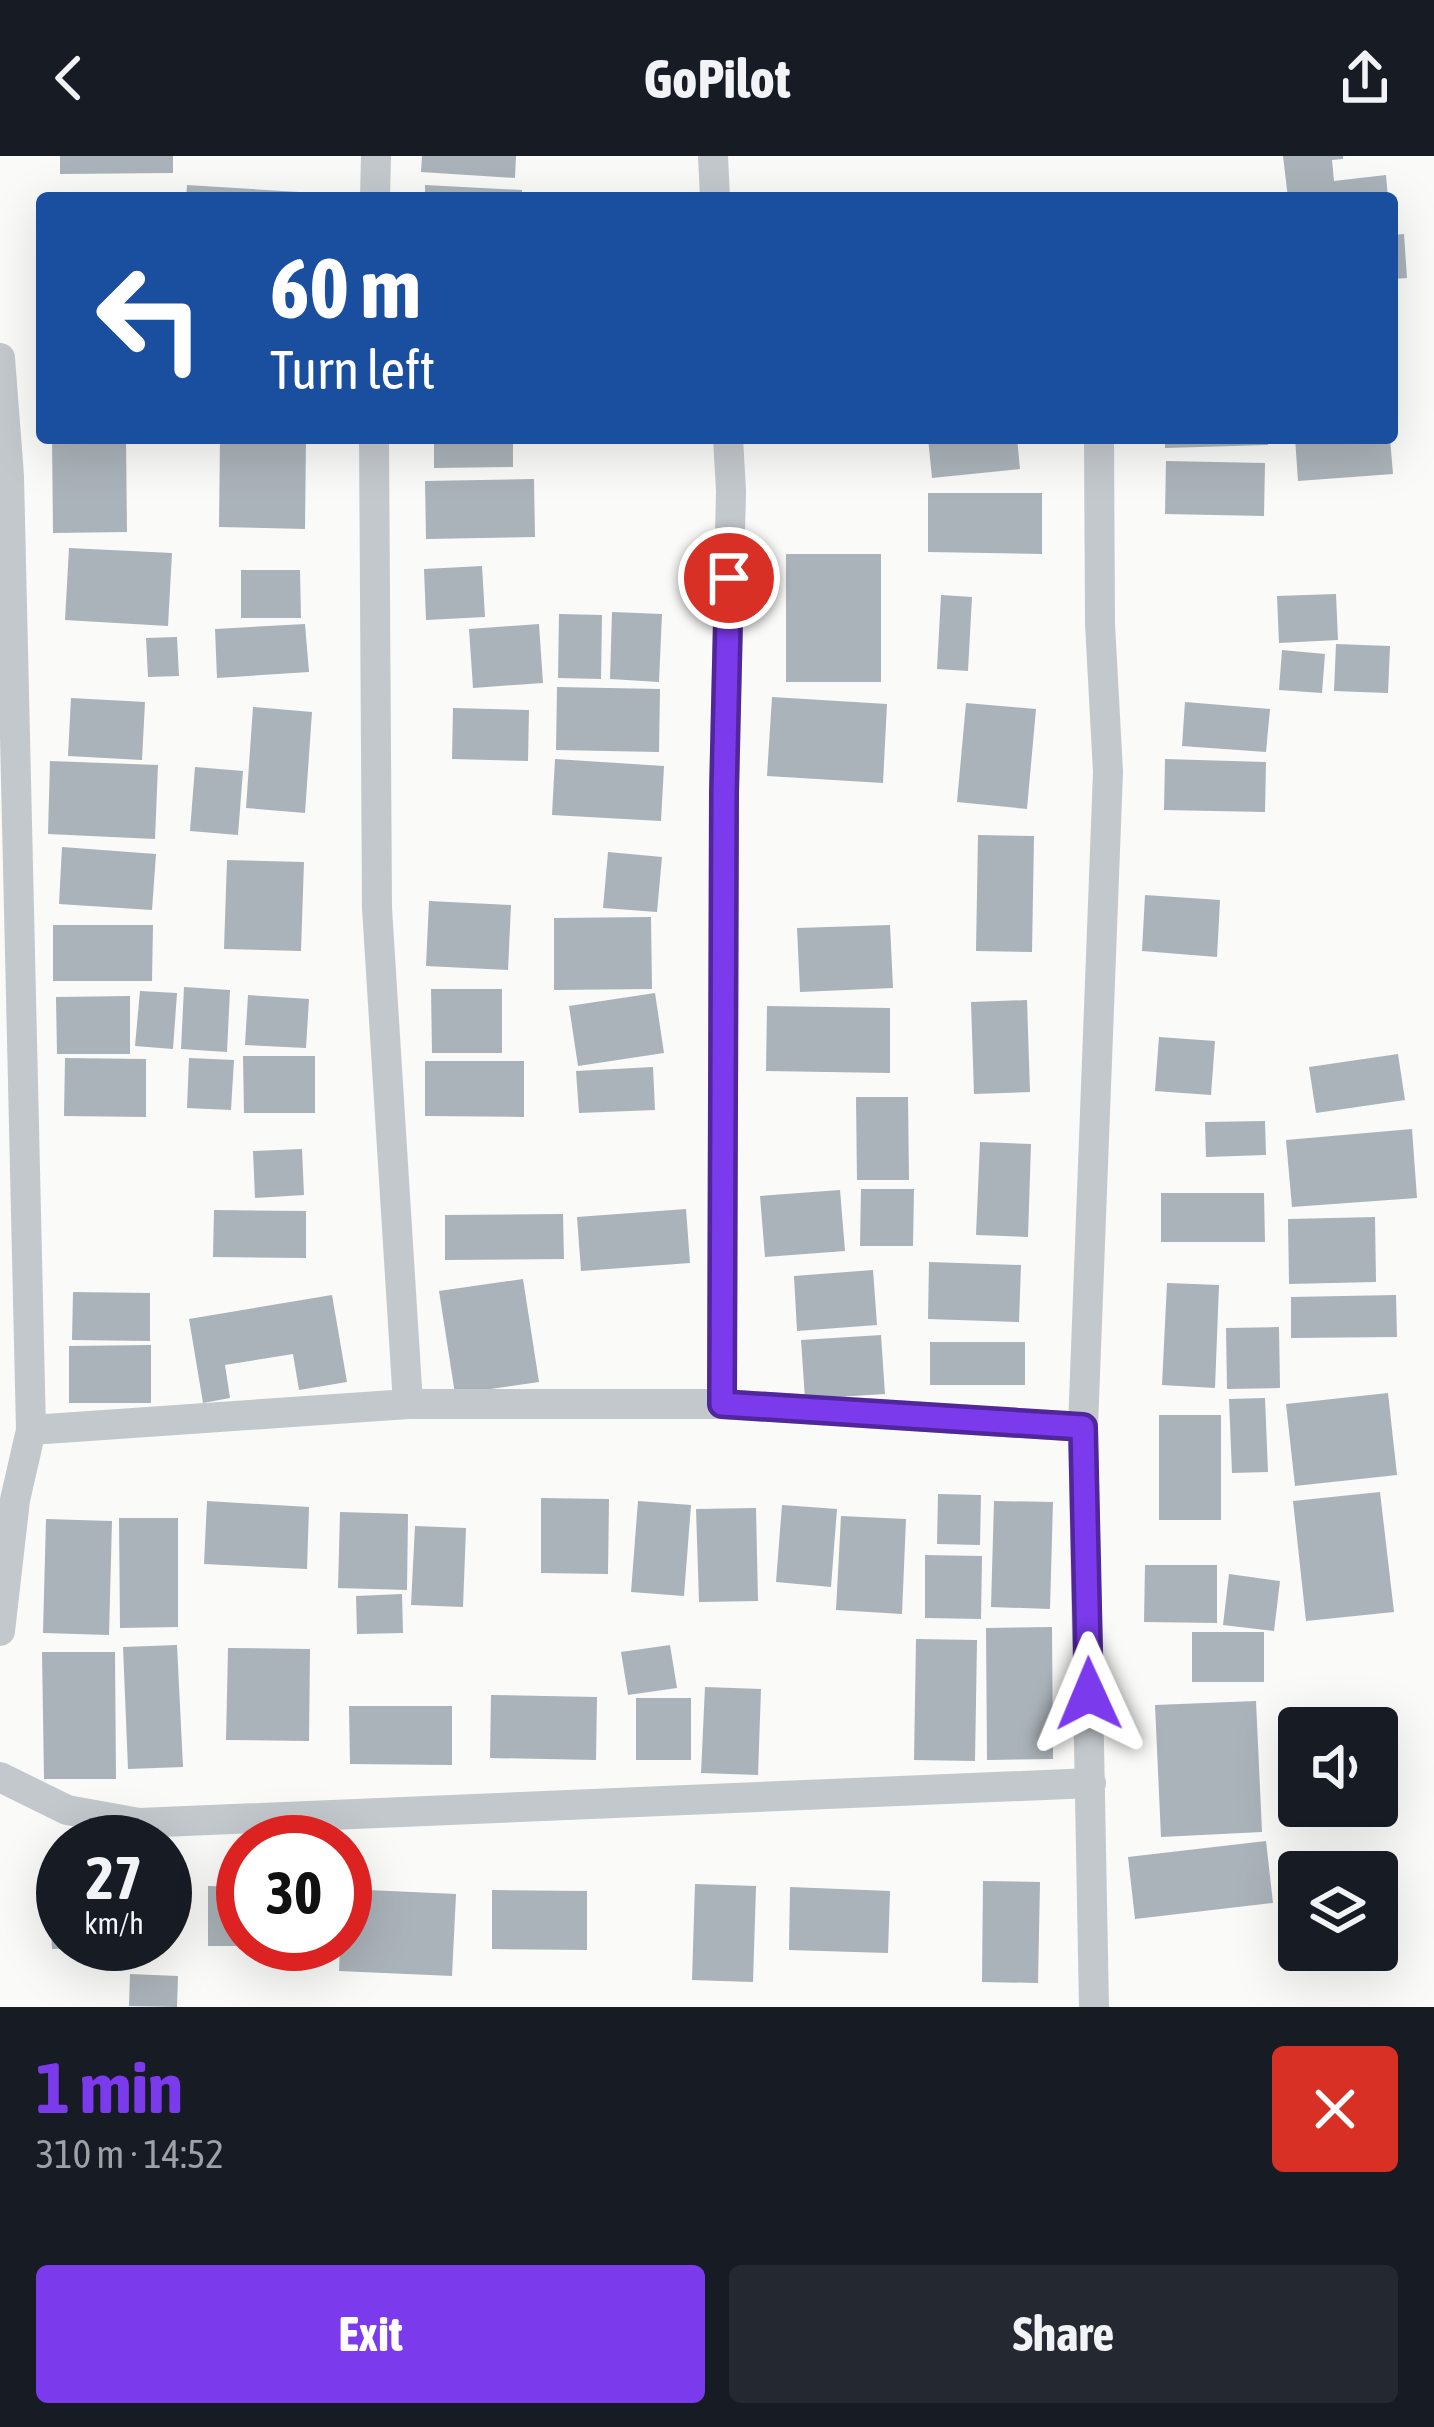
<!DOCTYPE html>
<html lang="en">
<head>
<meta charset="utf-8">
<style>
	:root { --surface:#171b24; --page:#242831; --text:#f1f3f6; --muted:#9ea1a6; --accent:#7c3aed }
	body { margin:0; font-family:"Asap Condensed",sans-serif; background:var(--page); color:var(--text); height:100vh; display:flex; flex-direction:column; font-size:45px; white-space:nowrap }
	* { box-sizing:border-box; margin:0 }
	p { font-size:39px; color:var(--muted) }
	.icon { flex:none; width:66px; height:66px; fill:none; stroke:currentColor; stroke-width:2; stroke-linecap:round; stroke-linejoin:round }
	.map { position:relative; height:1851px; overflow:hidden }
	.panel { display:flex; flex-direction:column; background:var(--surface); flex:1 }
	.panel>* { flex:none }
	.top-card { position:absolute; left:36px; top:36px; width:1362px; height:252px; border-radius:12px; box-shadow:0 12px 48px #0002; background:#1a4fa0; color:#fff; overflow:hidden }
	.tools { position:absolute; left:1278px; top:1551px; display:grid; gap:24px }
	.tools a { display:grid; place-items:center; width:120px; height:120px; border-radius:12px; background:var(--surface); box-shadow:0 12px 48px #0002; font-size:60px }
	.speed { position:absolute; left:36px; top:1659px; display:flex; gap:24px; font-size:60px; font-weight:700; text-align:center }
	.speed>* { display:grid; place-content:center; width:156px; height:156px; border-radius:50%; background:var(--surface); box-shadow:0 12px 48px #0002; line-height:1 }
	.speed small { font-size:30px; font-weight:400 }
	.speed .limit { border:18px solid #d22; background:#fff; color:#111 }
	.pin { position:absolute; display:grid; place-items:center; width:102px; height:102px; color:#fff; margin:-51px; border:6px solid #fff; border-radius:50%; box-shadow:0 3px 12px #0007 }
	.me { position:absolute; width:132px; margin:-66px; rotate:359deg; stroke-linejoin:round; filter:drop-shadow(0 0 9px #0008) }
	.turn { display:flex; align-items:center; gap:42px; height:252px; padding:0 36px; font-size:54px }
	.turn .icon { width:156px; height:156px; stroke-width:2.5 }
	.turn b { display:block; font-size:84px; line-height:102px }
	.round { display:grid; place-items:center; flex:none; width:126px; height:126px; border-radius:12px; background:var(--page) }
	.summary { display:flex; align-items:center; justify-content:space-between; height:204px; padding:0 36px }
	h1 { font-size:72px; font-weight:700; line-height:90px; color:var(--accent) }
	.action { display:flex; gap:24px; margin-top:auto; padding:24px 36px }
	.action a { flex:1; height:138px; border-radius:12px; background:var(--accent); color:#fff; font-size:48px; font-weight:700; line-height:138px; text-align:center }
	.action a+a { background:var(--page); color:var(--text) }
	header { display:flex; justify-content:space-between; align-items:center; height:156px; padding:0 36px; background:var(--surface); font-size:54px; font-weight:700 }
	.map>svg:first-child { display:block }
	.building { fill:#aab3b9 }
	.lines { fill:none; stroke-linecap:round; stroke-linejoin:round }
	.street { stroke:#c3c8cc; stroke-width:30 }
	.route-casing { stroke:#51269a; stroke-width:30 }
	.route { stroke:#7c3aed; stroke-width:21 }
</style>
</head>
<body>
<header><svg class="icon" aria-label="back" viewBox="0 0 24 24"><path d="M15 5l-7 7 7 7"/></svg>GoPilot<svg class="icon" aria-label="share" viewBox="0 0 24 24"><path d="M12 15V3M7 8l5-5 5 5M5 13v7h14v-7"/></svg></header>
<div class="map">
<svg width="1434" height="1851" viewBox="0 0 1434 1851">
	<rect width="100%" height="100%" fill="#fafaf8"/>
	<path class="building" d="M60,0H173V17L60,18Z
		M422,0H516L515,22L421,16Z
		M1283,0H1343V3L1332,4L1334,25L1386,19L1388,42H1288Z
		M187,29L299,36L298,42H186Z
		M425,29L522,34V42H425Z
		M1404,78L1407,122L1392,123V79Z
		M52,282H126L127,376L53,377Z
		M220,282H306L305,373L219,371Z
		M434,282H513V311L434,312Z
		M928,282H1017L1020,313L932,322Z
		M1165,282H1268V289L1165,292Z
		M1295,282H1390L1393,318L1298,325Z
		M1166,305L1265,307L1264,360L1165,358Z
		M534,323L535,381L426,383L425,325Z
		M928,337H1042V398L928,396Z
		M69,392L172,397L168,470L65,464Z
		M786,398H881V526H786Z
		M482,410L485,461L426,464L424,413Z
		M241,414H300L301,462H241Z
		M1336,438L1338,484L1279,487L1277,440Z
		M941,439L972,441L968,515L937,513Z
		M612,456L662,458L659,526L610,523Z
		M559,458L602,459L601,523L558,522Z
		M305,468L309,516L217,522L215,473Z
		M539,468L543,527L473,532L469,473Z
		M177,481L179,520L148,521L146,482Z
		M1336,488L1390,490L1388,537L1334,535Z
		M1282,494L1325,498L1322,537L1279,534Z
		M557,531L660,533L659,596L556,594Z
		M772,541L887,548L883,627L767,620Z
		M71,542L145,546L142,604L68,600Z
		M1185,546L1270,553L1266,596L1182,590Z
		M966,547L1036,553L1027,653L957,646Z
		M253,551L312,556L305,657L246,652Z
		M453,552L529,554L528,605L452,603Z
		M555,603L664,610L661,665L552,659Z
		M1165,603L1266,606L1265,656L1164,654Z
		M50,605L158,609L155,683L48,678Z
		M195,611L243,615L238,679L190,675Z
		M978,679L1034,680L1032,796L976,795Z
		M62,691L156,698L152,754L59,748Z
		M608,696L662,701L657,756L603,752Z
		M227,704L304,706L301,795L224,793Z
		M1145,739L1220,744L1217,801L1142,795Z
		M429,745L511,749L508,814L426,810Z
		M651,761L652,833L554,834V762Z
		M53,769H153L152,825H53Z
		M890,769L893,832L800,836L797,772Z
		M184,831L230,834L227,896L181,893Z
		M431,833H502V897H432Z
		M140,835L177,837L173,893L135,890Z
		M655,837L664,897L578,910L569,850Z
		M248,839L309,843L306,892L245,889Z
		M130,840V898H57L56,841Z
		M1027,844L1030,936L974,938L971,846Z
		M767,850L890,852V917L766,915Z
		M1159,881L1215,885L1211,939L1155,935Z
		M1398,898L1405,944L1316,957L1309,911Z
		M243,900H315V957H244Z
		M65,902L146,903V961L64,960Z
		M189,902L234,904L231,954L187,952Z
		M425,905H524V961L425,960Z
		M653,911L655,954L579,957L576,915Z
		M856,941H908L909,1024H857Z
		M1265,965L1266,999L1206,1001L1205,966Z
		M1412,973L1417,1042L1292,1051L1286,984Z
		M980,986L1031,988L1028,1081L976,1079Z
		M302,993L304,1039L255,1042L253,995Z
		M861,1033H914L913,1090H860Z
		M840,1034L845,1095L765,1101L760,1040Z
		M1161,1037H1264L1265,1086H1161Z
		M686,1053L690,1107L581,1115L577,1061Z
		M214,1054L306,1055V1102L213,1101Z
		M563,1058L564,1103L445,1104V1059Z
		M1375,1061L1376,1126L1289,1128L1288,1063Z
		M929,1106L1021,1109L1019,1166L928,1163Z
		M873,1114L877,1169L797,1175L794,1120Z
		M523,1123L539,1226L455,1238L439,1135Z
		M1167,1127L1219,1129L1215,1232L1162,1229Z
		M73,1136L150,1137V1185L72,1184Z
		M332,1139L347,1226L299,1234L293,1198L225,1209L230,1242L203,1247L189,1163Z
		M1396,1139L1397,1181L1291,1182V1141Z
		M1279,1171L1280,1232L1227,1233L1226,1172Z
		M881,1179L885,1238L805,1243L801,1184Z
		M930,1186H1025V1229H930Z
		M151,1189V1247H69V1190Z
		M1388,1237L1397,1319L1295,1330L1286,1248Z
		M1265,1242L1268,1316L1232,1317L1229,1243Z
		M1159,1259H1221V1364H1159Z
		M1380,1336L1394,1456L1306,1465L1293,1345Z
		M938,1338L981,1339L980,1389L937,1388Z
		M541,1342L609,1343L608,1418L541,1417Z
		M207,1345L309,1351L307,1413L204,1408Z
		M638,1345L691,1349L684,1440L631,1436Z
		M994,1345L1053,1346L1050,1453L991,1451Z
		M782,1349L837,1353L831,1431L776,1426Z
		M756,1352L758,1445L699,1446L696,1353Z
		M340,1356L408,1358L407,1434L338,1432Z
		M841,1360L906,1363L902,1458L836,1454Z
		M119,1362H178V1471L120,1472Z
		M46,1363L112,1365L109,1479L43,1477Z
		M415,1370L466,1372L463,1451L411,1449Z
		M925,1399L982,1400L981,1463L925,1462Z
		M1145,1409H1217V1467L1144,1466Z
		M1229,1418L1280,1425L1274,1475L1223,1469Z
		M402,1438L403,1477L357,1478L356,1440Z
		M1052,1471L1053,1603L987,1604L986,1472Z
		M1192,1476H1264V1526H1192Z
		M916,1483L977,1484L975,1605L914,1604Z
		M177,1489L183,1611L128,1613L123,1491Z
		M670,1489L677,1532L628,1539L621,1496Z
		M228,1492L310,1493L309,1585L226,1584Z
		M42,1496H115L116,1623H44Z
		M705,1531L761,1533L758,1619L701,1617Z
		M491,1539L597,1541L596,1604L490,1602Z
		M636,1542H691V1604H636Z
		M1256,1545L1262,1676L1161,1681L1155,1549Z
		M349,1550H452V1609L350,1608Z
		M1266,1685L1273,1747L1135,1763L1128,1701Z
		M1294,1711L1332,1712V1716H1299V1763H1294Z
		M983,1725L1040,1726L1038,1827L982,1826Z
		M695,1728L756,1730L753,1826L692,1824Z
		M208,1730L243,1731V1790H208Z
		M790,1731L890,1735L888,1797L789,1794Z
		M345,1733L456,1738L452,1820L339,1815L340,1788H345Z
		M492,1734L587,1735V1794L492,1793Z
		M63,1739V1788H84V1792L52,1793L49,1740Z
		M130,1818L178,1820L177,1851L129,1850Z"/>
	<g class="lines">
		<path class="street" d="M713,0L715,42
			M375,42L376,0
			M0,202L9,320L31,1274L15,1344L0,1475
			M374,282L377,752L408,1248
			M722,1248L724,637L731,335L728,282
			M31,1274L408,1248H722L1083,1271
			M0,1621L67,1654L139,1667L1091,1627
			M1094,1851L1083,1271L1108,616L1100,468L1099,282"/>
	</g>
	<g class="lines">
		<g class="route-casing">
			<path id="route" d="M729,422L724,637L722,1248L1083,1271L1089,1538"/>
		</g>
		<use href="#route" class="route"/>
	</g>
</svg>
<div class="tools">
<a><svg class="icon" aria-label="sound" viewBox="0 0 24 24"><path d="M4 9h4l5-4v14l-5-4H4zM17 9q2 3 0 6"/></svg></a>
<a><svg class="icon" aria-label="layers" viewBox="0 0 24 24"><path d="M12 4l9 5-9 5-9-5zM3 14l9 5 9-5"/></svg></a>
</div>
<div class="speed"><div>27<small>km/h</small></div><div class="limit">30</div></div>
<div class="pin" style="left:729px;top:422px;background:#d93025"><svg class="icon" aria-label="arrive" viewBox="0 0 24 24"><path d="M6 21V4h12l-3 4 3 4H6"/></svg></div>
<svg class="me" style="left:1089px;top:1538px" viewBox="-20 -20 40 40"><path d="M0-17L14 15 0 8-14 15z" fill="#7c3aed" stroke="#fff" stroke-width="4"/></svg>
<div class="top-card">
<div class="turn"><svg class="icon" aria-label="left" viewBox="0 0 24 24"><path d="M17 20v-9H6M10 6l-5 5 5 5"/></svg><div><b>60 m</b>Turn left</div></div>
</div>
</div>
<section class="panel">
<div class="summary"><div><h1>1 min</h1><p>310 m · 14:52</p></div><a class="round" style="background:#d93025;color:#fff"><svg class="icon" aria-label="close" viewBox="0 0 24 24"><path d="M6 6l12 12M18 6L6 18"/></svg></a></div>
<div class="action"><a>Exit</a><a>Share</a></div>
</section>
</body>
</html>
